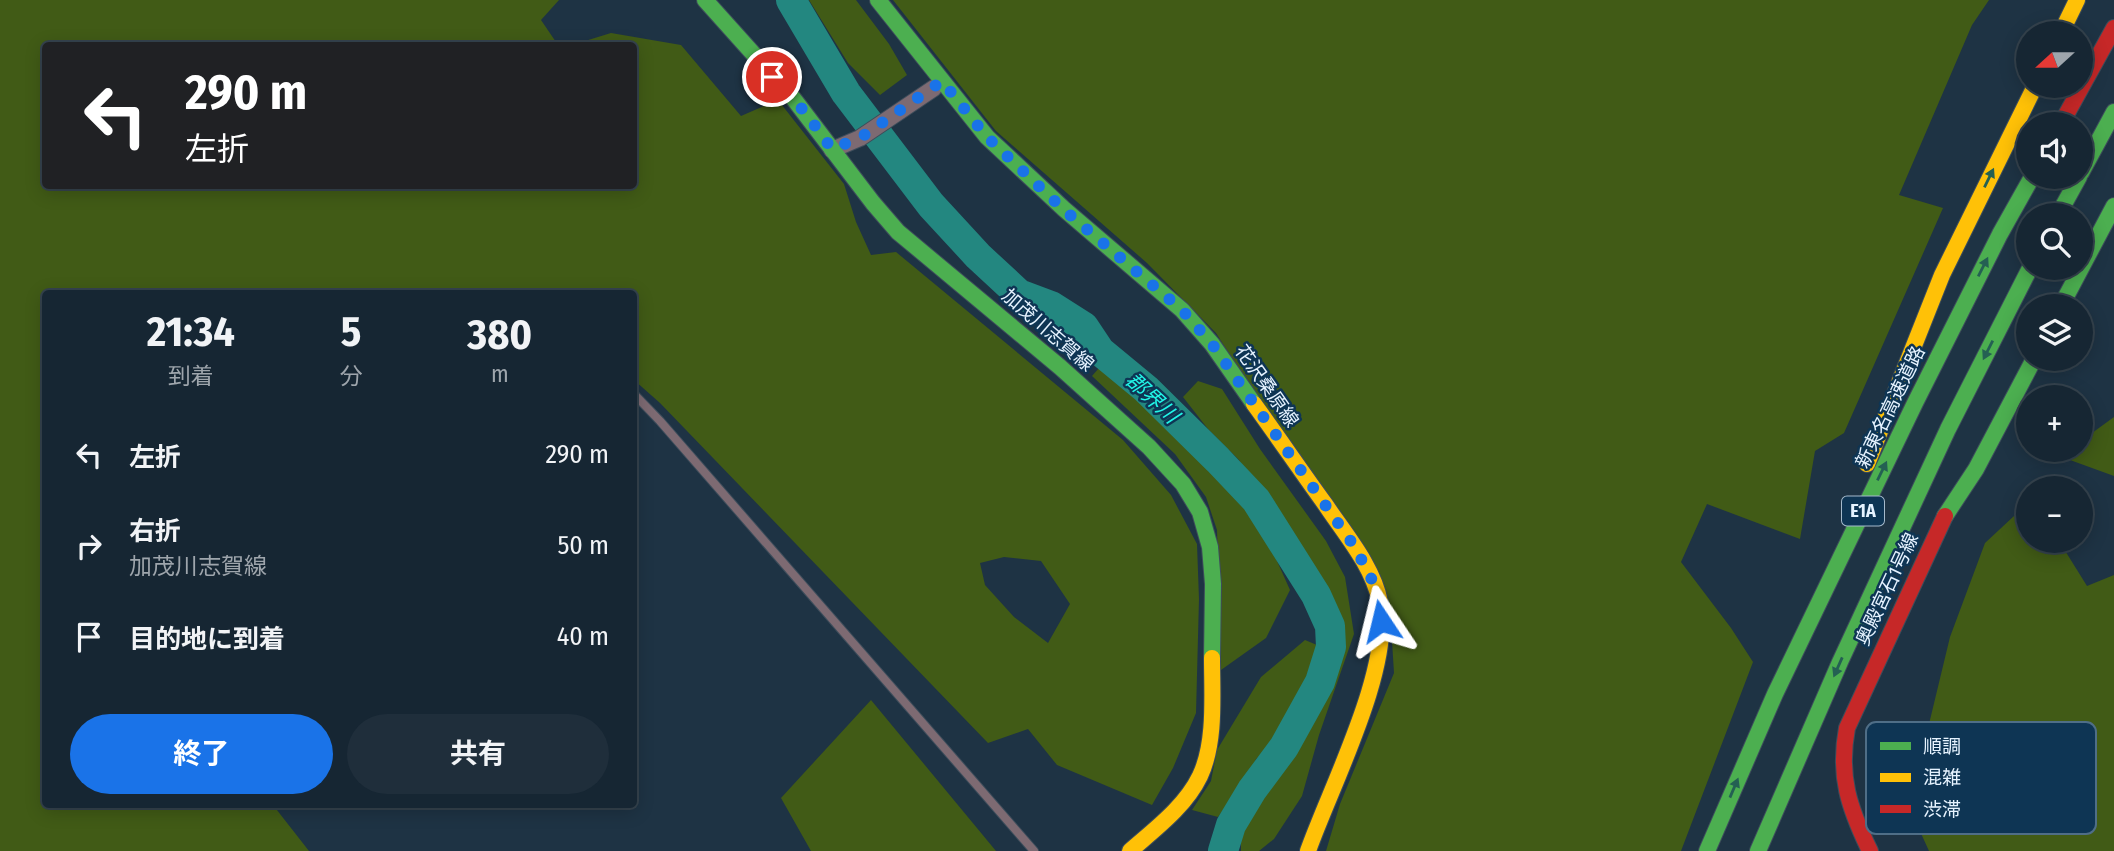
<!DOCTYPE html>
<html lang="ja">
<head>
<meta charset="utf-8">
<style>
	:root { --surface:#162633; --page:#1f2e3b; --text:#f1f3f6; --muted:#9ea5ac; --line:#35434e; --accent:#1a73e8 }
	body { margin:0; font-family:"Fira Sans Condensed","Noto Sans JP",sans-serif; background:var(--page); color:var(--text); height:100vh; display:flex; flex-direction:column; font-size:26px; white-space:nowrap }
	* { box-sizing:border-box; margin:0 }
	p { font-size:23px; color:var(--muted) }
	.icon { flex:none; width:38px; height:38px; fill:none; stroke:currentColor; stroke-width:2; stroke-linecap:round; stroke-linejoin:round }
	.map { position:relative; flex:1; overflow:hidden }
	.details { position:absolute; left:42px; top:290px; width:595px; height:518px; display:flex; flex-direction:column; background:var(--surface); border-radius:7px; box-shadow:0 4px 18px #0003,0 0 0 2px var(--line) }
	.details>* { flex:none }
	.hud { position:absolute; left:42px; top:42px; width:595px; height:147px; border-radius:7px; box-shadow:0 4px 18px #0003,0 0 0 2px var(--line); background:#202124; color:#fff; overflow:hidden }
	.needle { width:46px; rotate:249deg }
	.controls { position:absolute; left:2016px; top:21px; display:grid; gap:14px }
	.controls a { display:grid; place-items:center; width:77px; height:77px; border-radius:50%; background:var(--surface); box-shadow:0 4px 18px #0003,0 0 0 2px var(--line); font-size:35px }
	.pin { position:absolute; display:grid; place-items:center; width:60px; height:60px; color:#fff; margin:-30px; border:4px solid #fff; border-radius:50%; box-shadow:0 2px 7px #0007 }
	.me { position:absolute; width:77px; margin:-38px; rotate:350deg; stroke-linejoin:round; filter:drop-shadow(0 0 5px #0008) }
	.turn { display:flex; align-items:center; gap:24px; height:147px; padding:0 28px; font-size:32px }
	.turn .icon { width:91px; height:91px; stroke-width:2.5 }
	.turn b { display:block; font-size:49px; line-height:60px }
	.eta { display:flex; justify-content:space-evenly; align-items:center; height:119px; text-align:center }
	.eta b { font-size:42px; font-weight:700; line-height:49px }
	.action { display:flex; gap:14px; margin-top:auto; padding:14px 28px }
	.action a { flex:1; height:80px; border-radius:42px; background:var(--accent); color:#fff; font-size:28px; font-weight:700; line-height:80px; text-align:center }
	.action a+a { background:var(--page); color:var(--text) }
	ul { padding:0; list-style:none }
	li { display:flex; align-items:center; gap:21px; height:91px; padding:0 28px }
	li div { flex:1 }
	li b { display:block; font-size:26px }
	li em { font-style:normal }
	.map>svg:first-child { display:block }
	.green { fill:#415b16; fill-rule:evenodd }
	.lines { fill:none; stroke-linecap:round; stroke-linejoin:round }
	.river { stroke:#238780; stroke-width:30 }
	.lane-casing { stroke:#3d4d5b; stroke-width:10 }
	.street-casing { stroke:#3d4d5b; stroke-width:18 }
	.fast-casing { stroke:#3d4d5b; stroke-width:18 }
	.slow-casing { stroke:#3d4d5b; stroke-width:18 }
	.jam-casing { stroke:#3d4d5b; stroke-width:18 }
	.lane { stroke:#7d6a72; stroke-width:8 }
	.street { stroke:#7d6a72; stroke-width:16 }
	.fast { stroke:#4caf50; stroke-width:16 }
	.slow { stroke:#ffc107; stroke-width:16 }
	.jam { stroke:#c62828; stroke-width:16 }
	.oneway { fill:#246053 }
	.route { stroke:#1a73e8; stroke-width:12; stroke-dasharray:0 21.6 }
	.labels { text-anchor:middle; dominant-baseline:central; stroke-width:5; stroke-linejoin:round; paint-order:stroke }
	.shield { fill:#0e3554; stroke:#a5bacc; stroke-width:2 }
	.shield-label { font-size:18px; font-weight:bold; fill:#e6f3ff }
	.street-label { font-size:19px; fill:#e6f3ff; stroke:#0e3554 }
	.water-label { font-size:21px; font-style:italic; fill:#21f6e7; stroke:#0e3554 }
	.key { fill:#0e3554; stroke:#4f6e87; stroke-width:2 }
	.key-label { font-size:19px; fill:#e6f3ff }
</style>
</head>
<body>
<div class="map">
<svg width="2114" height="851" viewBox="0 0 2114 851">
	<rect width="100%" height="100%" fill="#1e3344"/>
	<path class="green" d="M0,0H559L541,20L558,45L46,46V186H634V46L572,45L611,33L681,45L741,116L778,100L844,184L856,222L871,255L896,252L1123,440L1171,495L1197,544L1199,599L1196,713L1173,768L1152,805L1057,765L1028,729L988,743L660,403L634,380V294H46V702L42,705L46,709V805H273L309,851H0ZM1004,557L1041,561L1070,604L1048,643L1014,617L985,585L980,563Z
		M809,0H856L889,44L907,75L880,95L848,63Z
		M893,0H1989L1972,25L1899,195L1943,208L1844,433L1815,451L1800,539L1707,504L1681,562L1731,628L1753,662L1681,851H1326L1340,804L1394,673L1390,609L1216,333L1147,263L996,131Z
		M1099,368L1132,389L1166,421L1256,514L1290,590L1266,638L1221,670L1217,530L1206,497L1175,454L1092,376Z
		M1198,381L1222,389L1260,449L1326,541L1345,577L1354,634L1319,735L1302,796L1274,839L1259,851H1241V834L1316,714L1334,659L1339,634L1331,608L1239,460L1208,429L1183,397Z
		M2114,417V476L2059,456L2068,450H2081V441Z
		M2028,503V541H2059L2087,586L2114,575V851H1929L1909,807L1950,637L1985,543Z
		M1305,640L1317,645L1290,726L1256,759L1246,780L1218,817L1192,810L1211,781L1217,750L1261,677Z
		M871,700L996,851H811L781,798Z"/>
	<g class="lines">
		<path class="river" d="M791,0L846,93L931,205L978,256L1019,294L1051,306L1084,327L1100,351L1146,389L1218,460L1256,500L1316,595L1330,626L1331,647L1320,682L1284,747L1252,790L1231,825L1223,851"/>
		<g class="lane-casing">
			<path id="lane" d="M634,394L660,421L1034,851"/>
		</g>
		<g class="street-casing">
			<path id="street" d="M832,150L860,138L934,88"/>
		</g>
		<g class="fast-casing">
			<path id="fast" d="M705,0L793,98L873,203L898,232L1060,367L1149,447L1183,484L1200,512L1210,547L1213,584L1212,658
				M878,0L987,137L1064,209L1182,310L1212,344L1254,404
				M2081,173L2114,112
				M2058,215L2079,177
				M2061,306L2114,206
				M1945,516L1976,469L2034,359
				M1707,851L1775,694L1915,403L2000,234L2032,177
				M1758,851L1840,662L1948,429L2030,268"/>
		</g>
		<g class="slow-casing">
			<path id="slow" d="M2061,33L2077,0
				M1254,404C1278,437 1301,471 1325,504C1345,534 1373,566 1380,602C1393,668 1331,786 1308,851
				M1867,464L1942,275L2035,86
				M1130,851C1155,829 1185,807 1200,776C1216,742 1212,695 1212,658"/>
		</g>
		<g class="jam-casing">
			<path id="jam" d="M2061,124L2114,28
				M1870,851C1849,808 1838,776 1847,728L1945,516"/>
		</g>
		<use href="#lane" class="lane"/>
		<use href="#street" class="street"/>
		<use href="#fast" class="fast"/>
		<use href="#slow" class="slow"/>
		<use href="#jam" class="jam"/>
	</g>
	<defs><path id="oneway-solid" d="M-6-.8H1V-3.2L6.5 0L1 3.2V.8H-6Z" transform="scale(1.75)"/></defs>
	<g class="oneway">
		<use href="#oneway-solid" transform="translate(1989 178) rotate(-64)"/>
		<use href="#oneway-solid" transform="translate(1983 267) rotate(-63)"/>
		<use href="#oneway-solid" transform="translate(1988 350) rotate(117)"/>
		<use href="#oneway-solid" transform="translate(1882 471) rotate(-64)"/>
		<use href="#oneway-solid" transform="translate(1838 667) rotate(114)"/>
		<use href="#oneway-solid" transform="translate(1734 788) rotate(-67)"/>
	</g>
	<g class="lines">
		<path class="route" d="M772,77L804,111L832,149L860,138L942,81L987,137L1063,209L1182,310L1212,344L1352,543C1366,568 1382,592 1381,621"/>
	</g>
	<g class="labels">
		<rect class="shield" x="1842" y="496.5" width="42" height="29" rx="5"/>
		<g class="shield-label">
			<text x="1863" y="511">E1A</text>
		</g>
		<g class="street-label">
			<text transform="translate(1048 330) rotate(41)">加茂川志賀線</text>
			<text transform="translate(1267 386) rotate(55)">花沢桑原線</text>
			<text transform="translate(1890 407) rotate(-64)">新東名高速道路</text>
			<text transform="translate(1887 589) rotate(-65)">奥殿宮石1号線</text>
		</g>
		<g class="water-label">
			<text transform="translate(1152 398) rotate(43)">郡界川</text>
		</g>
	</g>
	<rect x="1866" y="722" width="230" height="112" rx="10" class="key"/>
	<rect x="1880" y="742" width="31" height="8" fill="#4caf50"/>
	<rect x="1880" y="773" width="31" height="9" fill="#ffc107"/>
	<rect x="1880" y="805" width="31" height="8" fill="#c62828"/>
	<g class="key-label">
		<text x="1923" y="753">順調</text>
		<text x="1923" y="784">混雑</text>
		<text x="1923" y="816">渋滞</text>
	</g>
</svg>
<div class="controls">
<a><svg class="needle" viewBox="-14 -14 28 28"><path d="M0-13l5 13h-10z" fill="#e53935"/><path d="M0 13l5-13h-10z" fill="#9ea5ac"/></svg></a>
<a><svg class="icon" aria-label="sound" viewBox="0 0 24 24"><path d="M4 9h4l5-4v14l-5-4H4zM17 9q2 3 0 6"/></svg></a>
<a><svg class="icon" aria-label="search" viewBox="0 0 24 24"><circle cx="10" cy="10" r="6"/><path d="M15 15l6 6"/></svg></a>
<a><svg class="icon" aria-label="layers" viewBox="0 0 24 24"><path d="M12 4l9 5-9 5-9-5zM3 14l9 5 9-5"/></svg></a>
<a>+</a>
<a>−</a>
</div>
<div class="pin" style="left:772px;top:77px;background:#d93025"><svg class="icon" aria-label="arrive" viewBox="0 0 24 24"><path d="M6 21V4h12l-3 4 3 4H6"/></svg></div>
<svg class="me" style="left:1381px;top:621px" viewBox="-20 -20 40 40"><path d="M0-17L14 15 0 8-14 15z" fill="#1a73e8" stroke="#fff" stroke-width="4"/></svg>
<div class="hud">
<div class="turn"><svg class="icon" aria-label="left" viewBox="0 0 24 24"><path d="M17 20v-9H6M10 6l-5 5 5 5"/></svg><div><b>290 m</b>左折</div></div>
</div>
<section class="details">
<div class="eta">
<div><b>21:34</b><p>到着</p></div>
<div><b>5</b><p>分</p></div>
<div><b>380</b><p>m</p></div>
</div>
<ul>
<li><svg class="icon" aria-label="left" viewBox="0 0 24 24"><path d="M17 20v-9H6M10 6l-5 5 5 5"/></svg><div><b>左折</b></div><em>290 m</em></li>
<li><svg class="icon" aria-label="right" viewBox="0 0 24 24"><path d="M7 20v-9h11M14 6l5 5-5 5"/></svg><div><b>右折</b><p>加茂川志賀線</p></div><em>50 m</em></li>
<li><svg class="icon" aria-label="arrive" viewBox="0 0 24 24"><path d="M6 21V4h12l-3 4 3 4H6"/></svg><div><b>目的地に到着</b></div><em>40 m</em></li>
</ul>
<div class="action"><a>終了</a><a>共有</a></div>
</section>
</div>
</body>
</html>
